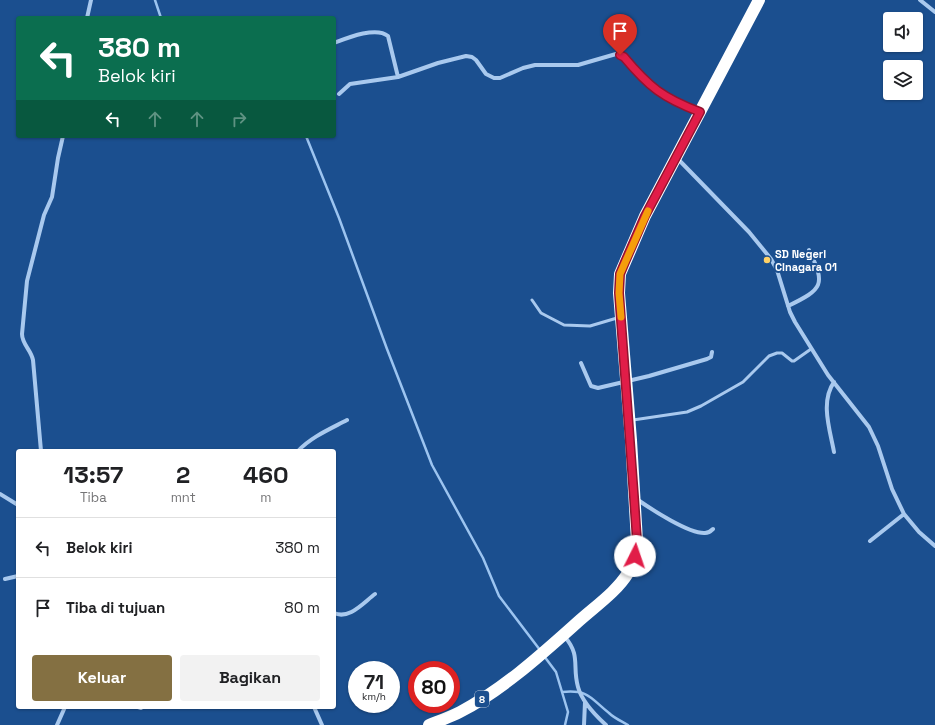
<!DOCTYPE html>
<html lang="id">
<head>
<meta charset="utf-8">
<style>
	:root { --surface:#fff; --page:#f2f2f2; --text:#202124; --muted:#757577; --line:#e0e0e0; --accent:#847042 }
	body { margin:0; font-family:"Space Grotesk",sans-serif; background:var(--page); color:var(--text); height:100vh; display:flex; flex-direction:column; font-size:15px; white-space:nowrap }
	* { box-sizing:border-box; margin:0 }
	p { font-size:13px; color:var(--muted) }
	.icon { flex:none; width:22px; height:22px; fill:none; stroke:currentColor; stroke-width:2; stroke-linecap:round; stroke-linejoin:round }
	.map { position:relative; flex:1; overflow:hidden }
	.details { position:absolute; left:16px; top:449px; width:320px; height:260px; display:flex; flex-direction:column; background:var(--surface); border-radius:4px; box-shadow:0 1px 3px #0004 }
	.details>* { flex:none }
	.banner { position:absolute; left:16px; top:16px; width:320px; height:122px; border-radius:4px; box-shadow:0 1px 3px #0004; background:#0b6e4f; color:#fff; overflow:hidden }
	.fabs { position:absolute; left:883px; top:12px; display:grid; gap:8px }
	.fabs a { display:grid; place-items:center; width:40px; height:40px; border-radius:4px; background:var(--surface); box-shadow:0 1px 3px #0004; font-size:20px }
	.speed { position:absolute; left:348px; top:661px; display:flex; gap:8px; font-size:20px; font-weight:700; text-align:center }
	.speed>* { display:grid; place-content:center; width:52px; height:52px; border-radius:50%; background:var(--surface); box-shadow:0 1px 3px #0004; line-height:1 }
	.speed small { font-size:10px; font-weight:400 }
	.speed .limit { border:6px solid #d22; background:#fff; color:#111 }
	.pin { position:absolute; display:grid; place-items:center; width:34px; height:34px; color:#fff; margin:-41px -17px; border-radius:50% 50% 50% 0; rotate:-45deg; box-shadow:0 0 4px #0007 }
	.pin .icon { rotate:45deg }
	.me { position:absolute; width:44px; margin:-22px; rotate:4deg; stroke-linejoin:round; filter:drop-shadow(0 0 3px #0008) }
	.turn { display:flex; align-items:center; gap:14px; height:84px; padding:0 16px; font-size:18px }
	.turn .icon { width:52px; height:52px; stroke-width:2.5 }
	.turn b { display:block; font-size:28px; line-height:34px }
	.lanes { display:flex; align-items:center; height:38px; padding:0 16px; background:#0003; justify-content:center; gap:20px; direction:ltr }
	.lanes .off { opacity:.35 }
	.eta { display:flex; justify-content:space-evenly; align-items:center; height:68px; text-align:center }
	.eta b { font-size:24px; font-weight:800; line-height:28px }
	.button { display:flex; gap:8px; margin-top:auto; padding:8px 16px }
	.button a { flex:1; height:46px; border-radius:4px; background:var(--accent); color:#fff; font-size:16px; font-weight:800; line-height:46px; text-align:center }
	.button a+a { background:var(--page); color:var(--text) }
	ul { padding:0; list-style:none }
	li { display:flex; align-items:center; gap:12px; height:60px; padding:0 16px; border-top:1px solid var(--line) }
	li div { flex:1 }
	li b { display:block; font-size:15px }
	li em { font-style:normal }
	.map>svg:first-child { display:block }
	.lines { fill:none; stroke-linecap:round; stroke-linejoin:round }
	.stream { stroke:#9cc4f0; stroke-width:2.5 }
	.lane { stroke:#a9c9ee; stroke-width:3 }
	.street { stroke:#a9c9ee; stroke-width:4 }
	.highway { stroke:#fff; stroke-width:12 }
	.route-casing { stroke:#92132f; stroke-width:10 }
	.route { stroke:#e11d48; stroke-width:7 }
	.slow { stroke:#f59e0b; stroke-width:7 }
	.poi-dot { fill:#ffd166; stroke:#1b4f8f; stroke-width:1.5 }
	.labels { text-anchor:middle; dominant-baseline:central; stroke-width:4; stroke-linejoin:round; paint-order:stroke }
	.shield { fill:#1b4f8f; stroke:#bbcadd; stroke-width:1 }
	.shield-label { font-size:10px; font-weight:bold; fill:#fff }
	.poi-label { font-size:11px; font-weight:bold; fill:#fff; stroke:#1b4f8f; text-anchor:start }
</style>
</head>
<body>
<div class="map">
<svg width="935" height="725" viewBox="0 0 935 725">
	<rect width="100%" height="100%" fill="#1b4f8f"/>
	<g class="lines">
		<path class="stream" d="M155,0L161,18
			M306,136L339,218L387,349L432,465L483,558L499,596L540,650
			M544,656L556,672L568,712L565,725
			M562,692C589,689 591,699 609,713C614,718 621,721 628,725"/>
		<path class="lane" d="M532,300L541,313L564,325L590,326L617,318
			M633,420L687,412L701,406L743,382L769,356L777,353H782L792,361H794L811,349"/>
		<path class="street" d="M920,0L935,12
			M87,18L91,0
			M334,43C347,38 376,26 388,36L398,77
			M339,94L350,84L398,77L438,63L466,56L472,57L476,60L486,74L494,78H500L523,68L535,65H578L616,54L624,57L643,79L665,97L677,104L699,112
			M677,158L749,232L771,259L777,270L790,312L795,322L828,375L869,427L878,446L892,489L904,514L919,532L935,546
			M788,306C823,289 826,285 809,250
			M581,363L591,386L598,388L649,376L707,359L711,357L712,352
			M41,451L33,360C31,350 22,344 22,334L27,281L44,215L52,197L58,158L63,136
			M298,451C311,437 330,429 347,420
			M834,452C830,430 820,402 834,382
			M0,494L18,505
			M638,500C651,509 689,534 705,533C708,533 711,531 713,529
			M870,541L904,514
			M5,579L18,576
			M334,613C349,620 363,603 375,594
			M565,637C581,656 572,666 578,687C582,702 595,715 606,725
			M138,707L141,708
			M314,707L322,725
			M57,725L65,707
			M584,725L585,702"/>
		<path class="highway" d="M429,725C439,721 450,717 460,712C504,689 543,653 580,620C597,605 617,591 628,573C634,563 636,552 637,541L631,440L619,293L620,274L645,216L759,0"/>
	</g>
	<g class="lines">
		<g class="route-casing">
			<path id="route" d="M620,55L624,57C649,87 663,98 700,112L645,216L625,262L620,274L619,293L634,497L637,541L635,556"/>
		</g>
		<use href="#route" class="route"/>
		<path class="slow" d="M621,317L619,293L620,274L648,211"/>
	</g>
	<circle class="poi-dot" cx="767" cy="260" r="4"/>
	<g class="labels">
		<rect class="shield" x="475" y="691" width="14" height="16" rx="3"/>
		<g class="shield-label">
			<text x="482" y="699">8</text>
		</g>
		<g class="poi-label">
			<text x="775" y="254">SD Negeri<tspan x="775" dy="13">Cinagara 01</tspan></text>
		</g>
	</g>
</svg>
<div class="fabs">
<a><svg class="icon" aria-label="sound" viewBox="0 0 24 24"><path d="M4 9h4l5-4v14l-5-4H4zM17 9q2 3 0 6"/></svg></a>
<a><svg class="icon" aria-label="layers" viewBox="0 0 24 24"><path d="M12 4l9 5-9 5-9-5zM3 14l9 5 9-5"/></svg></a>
</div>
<div class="speed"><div>71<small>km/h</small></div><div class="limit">80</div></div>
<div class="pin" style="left:620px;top:55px;background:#d93025"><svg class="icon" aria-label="arrive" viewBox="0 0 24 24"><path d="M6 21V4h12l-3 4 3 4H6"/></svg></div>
<svg class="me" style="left:635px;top:556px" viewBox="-20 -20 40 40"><circle r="19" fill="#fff"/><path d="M0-13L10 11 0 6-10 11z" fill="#e11d48"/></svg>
<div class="banner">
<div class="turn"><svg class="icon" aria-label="left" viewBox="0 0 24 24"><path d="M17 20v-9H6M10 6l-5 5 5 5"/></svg><div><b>380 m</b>Belok kiri</div></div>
<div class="lanes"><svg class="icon" aria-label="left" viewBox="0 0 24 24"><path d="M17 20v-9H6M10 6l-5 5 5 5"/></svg><svg class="icon off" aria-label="ahead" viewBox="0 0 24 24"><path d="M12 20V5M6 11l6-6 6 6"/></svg><svg class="icon off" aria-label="ahead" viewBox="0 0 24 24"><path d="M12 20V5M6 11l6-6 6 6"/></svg><svg class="icon off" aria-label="right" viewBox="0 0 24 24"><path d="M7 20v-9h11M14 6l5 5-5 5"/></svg></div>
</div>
<section class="details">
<div class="eta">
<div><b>13:57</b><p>Tiba</p></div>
<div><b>2</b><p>mnt</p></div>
<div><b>460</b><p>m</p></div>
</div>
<ul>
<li><svg class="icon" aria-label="left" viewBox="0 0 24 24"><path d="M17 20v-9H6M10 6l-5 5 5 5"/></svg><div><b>Belok kiri</b></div><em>380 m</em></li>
<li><svg class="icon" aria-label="arrive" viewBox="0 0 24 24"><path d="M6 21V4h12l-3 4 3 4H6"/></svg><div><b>Tiba di tujuan</b></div><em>80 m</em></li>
</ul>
<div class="button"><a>Keluar</a><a>Bagikan</a></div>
</section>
</div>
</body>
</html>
